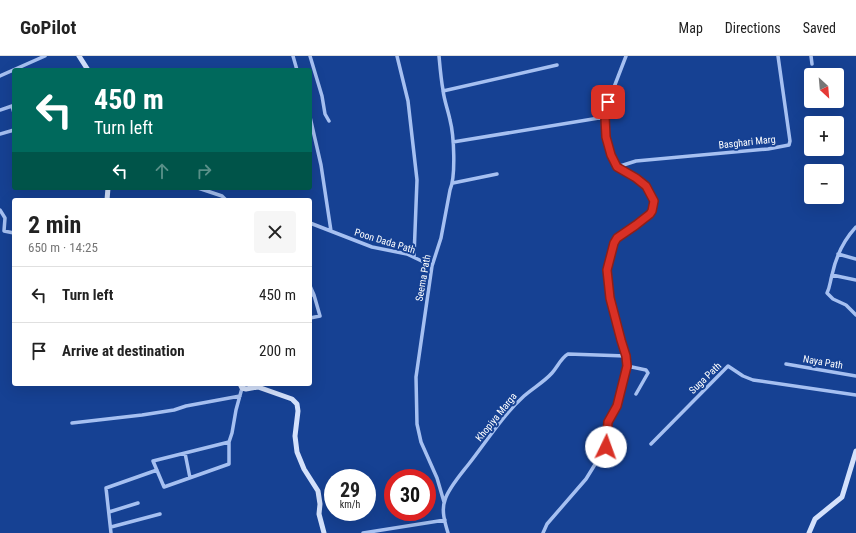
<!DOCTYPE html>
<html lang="en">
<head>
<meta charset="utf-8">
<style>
	:root { --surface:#fff; --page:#f6f6f6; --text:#222; --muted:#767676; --line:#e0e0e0 }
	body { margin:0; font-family:"Roboto Condensed",sans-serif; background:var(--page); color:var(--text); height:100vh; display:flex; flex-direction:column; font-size:15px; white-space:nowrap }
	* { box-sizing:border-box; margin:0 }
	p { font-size:13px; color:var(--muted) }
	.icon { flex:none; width:22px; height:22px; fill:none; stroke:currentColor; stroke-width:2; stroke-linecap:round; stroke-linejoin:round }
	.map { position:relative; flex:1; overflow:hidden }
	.panel { position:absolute; left:12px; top:142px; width:300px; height:188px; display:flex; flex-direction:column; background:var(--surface); border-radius:4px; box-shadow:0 4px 16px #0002 }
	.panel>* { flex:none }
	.banner { position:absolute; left:12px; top:12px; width:300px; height:122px; border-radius:4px; box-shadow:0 4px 16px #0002; background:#00695c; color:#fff; overflow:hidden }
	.needle { width:26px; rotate:154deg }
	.buttons { position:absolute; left:804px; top:12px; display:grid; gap:8px }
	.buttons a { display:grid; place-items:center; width:40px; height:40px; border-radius:4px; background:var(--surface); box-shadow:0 4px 16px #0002; font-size:20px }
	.speed { position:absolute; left:324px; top:413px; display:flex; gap:8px; font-size:20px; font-weight:700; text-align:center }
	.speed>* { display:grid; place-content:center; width:52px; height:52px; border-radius:50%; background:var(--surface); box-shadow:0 4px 16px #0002; line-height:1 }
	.speed small { font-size:10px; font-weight:400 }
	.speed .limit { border:6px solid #d22; background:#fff; color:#111 }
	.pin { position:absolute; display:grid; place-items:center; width:34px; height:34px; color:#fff; margin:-17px; border-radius:8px; box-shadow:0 2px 6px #0006 }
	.me { position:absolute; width:44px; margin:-22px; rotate:3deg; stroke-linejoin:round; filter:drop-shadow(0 0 3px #0008) }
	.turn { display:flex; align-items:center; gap:14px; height:84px; padding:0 16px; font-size:18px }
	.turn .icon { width:52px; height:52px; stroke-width:2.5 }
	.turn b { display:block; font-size:28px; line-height:34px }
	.lanes { display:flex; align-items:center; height:38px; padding:0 16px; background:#0003; justify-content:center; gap:20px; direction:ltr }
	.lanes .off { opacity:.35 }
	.round { display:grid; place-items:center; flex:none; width:42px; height:42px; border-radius:4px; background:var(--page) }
	.summary { display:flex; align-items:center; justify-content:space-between; height:68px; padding:0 16px }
	h1 { font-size:24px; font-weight:700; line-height:30px }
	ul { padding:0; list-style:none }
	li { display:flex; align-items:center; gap:12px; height:56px; padding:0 16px; border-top:1px solid var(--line) }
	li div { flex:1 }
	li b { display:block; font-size:15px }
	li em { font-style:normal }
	header { display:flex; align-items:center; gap:24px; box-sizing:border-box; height:56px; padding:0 20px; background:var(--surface); border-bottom:1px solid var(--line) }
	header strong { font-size:19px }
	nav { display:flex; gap:22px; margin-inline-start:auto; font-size:14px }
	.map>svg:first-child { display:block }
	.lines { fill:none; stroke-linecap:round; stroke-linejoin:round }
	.street { stroke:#a6c0f1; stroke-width:3.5 }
	.secondary { stroke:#d4e1fb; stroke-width:5 }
	.route-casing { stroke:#8d1f18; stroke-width:10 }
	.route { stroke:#d93025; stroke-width:7 }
	.labels { text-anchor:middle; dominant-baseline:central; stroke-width:4; stroke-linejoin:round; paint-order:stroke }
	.street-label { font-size:10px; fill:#fff; stroke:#164193 }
</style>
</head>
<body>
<header>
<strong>GoPilot</strong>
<nav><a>Map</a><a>Directions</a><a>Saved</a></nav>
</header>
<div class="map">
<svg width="856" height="477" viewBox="0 0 856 477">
	<rect width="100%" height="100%" fill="#164193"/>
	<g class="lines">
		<path class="street" d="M293,0L297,14
			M310,0L322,40L325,58L329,65
			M397,0L408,45L417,124L414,201
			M439,0C440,11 441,23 443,34C444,44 448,54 450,64C454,79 456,120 450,134L441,182L432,210L416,321L417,368L421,386L437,422L444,446
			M811,0L812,8
			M0,20L45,0
			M443,35L557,9
			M0,54L12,50L14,57
			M310,61L321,109L331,175
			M0,78L14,74
			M453,86L605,61
			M617,111L636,105L768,93L789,89L790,85L778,0
			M453,127L497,118
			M198,132L222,140L226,144
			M0,154L5,162L4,175L14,177
			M310,167L372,191L407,198L432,210
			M856,171C843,185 836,200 832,219C830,226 830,231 827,237L833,243L846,249L856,259
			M838,198L856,203
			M832,219L856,224
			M310,230L314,239
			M310,239H314L320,260L310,262
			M786,308L856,320
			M627,310L646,314L648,317L636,338
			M72,367L142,359L174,354L186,350L240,340
			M229,386L153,405L164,431L229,408V386L232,377L236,354L242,332
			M651,388L728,310L743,320L753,324L856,339
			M185,397L190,422
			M109,456L138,447
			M111,471L160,458
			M111,477L106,432L157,414
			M363,477L445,464
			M448,477C445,467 441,454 445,444C448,433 461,418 468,409C487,385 502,360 524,340C533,332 544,326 552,317C558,310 561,302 568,298L626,300
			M543,477L547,468L586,423L607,389L608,366L617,350L627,310L626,300L621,284L610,242L607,214L611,195L617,182L646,162L652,155L653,152L654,145L647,130L636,122L617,111L611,99L606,77L605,61L606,52L626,0"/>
		<path class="secondary" d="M79,0L88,14
			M107,144L108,132
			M240,328L242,332L246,333L258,331L292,343L297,348L298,355L295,380L297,396L304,413L318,435L320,448L319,458L324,477
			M809,477L815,463L842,441L856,395"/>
	</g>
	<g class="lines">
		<g class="route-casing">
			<path id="route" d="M606,391L608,366L617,350L627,310L626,300L621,284L610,242L607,214L614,187L617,182L636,169L650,158L652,155L654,145L646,130L636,122L617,111L611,99L606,81L605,61L608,46"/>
		</g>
		<use href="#route" class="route"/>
	</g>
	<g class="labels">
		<g class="street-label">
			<text transform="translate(747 86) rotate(-6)">Basghari Marg</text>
			<text transform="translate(385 185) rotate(17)">Poon Dada Path</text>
			<text transform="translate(423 222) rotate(-80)">Seema Path</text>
			<text transform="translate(823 306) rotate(10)">Naya Path</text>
			<text transform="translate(705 322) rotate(-44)">Suga Path</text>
			<text transform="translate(496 361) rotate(-51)">Khopiya Marga</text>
		</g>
	</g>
</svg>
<div class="buttons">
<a><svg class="needle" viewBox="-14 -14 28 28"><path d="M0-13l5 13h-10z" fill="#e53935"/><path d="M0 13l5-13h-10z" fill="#767676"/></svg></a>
<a>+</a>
<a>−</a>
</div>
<div class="speed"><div>29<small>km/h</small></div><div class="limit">30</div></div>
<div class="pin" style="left:608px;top:46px;background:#d93025"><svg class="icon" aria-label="arrive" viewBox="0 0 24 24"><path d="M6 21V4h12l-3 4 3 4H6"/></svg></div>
<svg class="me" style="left:606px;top:391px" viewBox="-20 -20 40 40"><circle r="19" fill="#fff"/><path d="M0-13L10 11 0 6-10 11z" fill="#d93025"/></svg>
<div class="banner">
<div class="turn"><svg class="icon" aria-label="left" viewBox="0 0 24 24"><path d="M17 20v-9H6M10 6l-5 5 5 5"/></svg><div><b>450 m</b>Turn left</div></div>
<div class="lanes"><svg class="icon" aria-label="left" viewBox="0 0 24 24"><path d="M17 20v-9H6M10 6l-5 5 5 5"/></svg><svg class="icon off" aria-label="ahead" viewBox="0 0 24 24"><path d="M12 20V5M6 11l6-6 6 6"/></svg><svg class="icon off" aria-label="right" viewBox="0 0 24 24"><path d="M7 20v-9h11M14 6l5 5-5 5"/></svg></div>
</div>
<section class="panel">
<div class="summary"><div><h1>2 min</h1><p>650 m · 14:25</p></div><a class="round"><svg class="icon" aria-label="close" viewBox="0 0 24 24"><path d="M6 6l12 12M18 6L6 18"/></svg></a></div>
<ul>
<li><svg class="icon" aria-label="left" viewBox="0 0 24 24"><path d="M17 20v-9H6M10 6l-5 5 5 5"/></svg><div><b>Turn left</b></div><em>450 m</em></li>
<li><svg class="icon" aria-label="arrive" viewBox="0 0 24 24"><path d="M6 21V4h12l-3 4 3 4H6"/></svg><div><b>Arrive at destination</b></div><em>200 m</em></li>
</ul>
</section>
</div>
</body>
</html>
